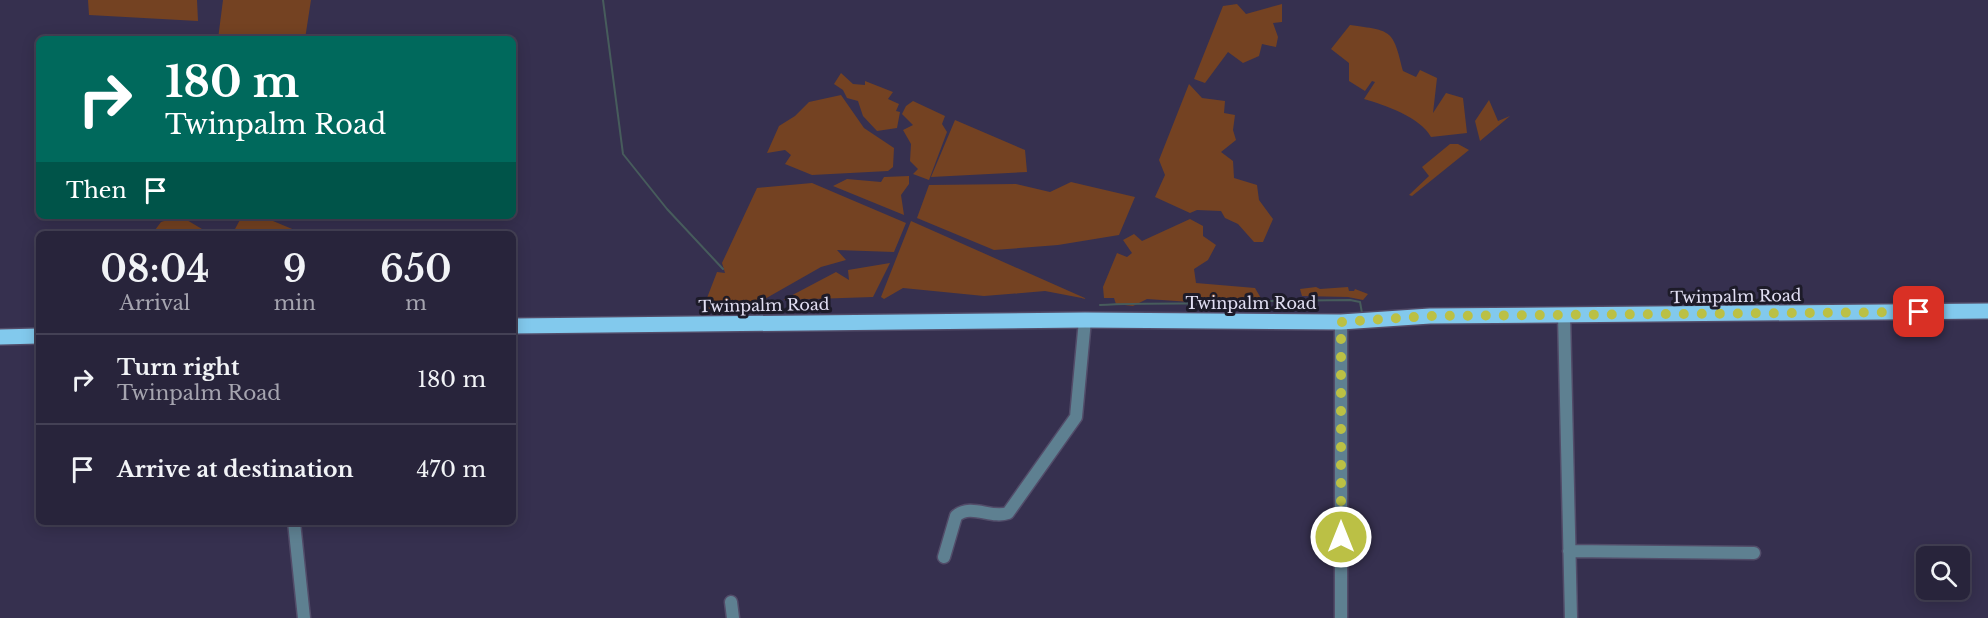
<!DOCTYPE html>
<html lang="en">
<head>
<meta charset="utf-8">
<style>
	:root { --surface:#28243b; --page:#302c42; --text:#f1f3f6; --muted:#a5a4af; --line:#444155 }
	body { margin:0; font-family:"Libre Baskerville",serif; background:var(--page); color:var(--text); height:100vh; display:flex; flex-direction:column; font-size:22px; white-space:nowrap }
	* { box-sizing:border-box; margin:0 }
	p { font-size:20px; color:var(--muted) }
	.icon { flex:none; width:33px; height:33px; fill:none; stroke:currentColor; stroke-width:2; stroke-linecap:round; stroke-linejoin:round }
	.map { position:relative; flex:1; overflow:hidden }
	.drawer { position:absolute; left:36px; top:231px; width:480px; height:294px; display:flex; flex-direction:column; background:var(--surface); border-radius:9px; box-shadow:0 3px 15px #0003,0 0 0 2px var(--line) }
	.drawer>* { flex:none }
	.hud { position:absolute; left:36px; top:36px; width:480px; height:183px; border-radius:9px; box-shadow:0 3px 15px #0003,0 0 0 2px var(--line); background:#00695c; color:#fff; overflow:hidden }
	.fabs { position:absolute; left:1916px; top:546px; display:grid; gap:12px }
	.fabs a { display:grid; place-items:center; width:54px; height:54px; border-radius:9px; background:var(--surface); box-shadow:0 3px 15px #0003,0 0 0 2px var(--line); font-size:30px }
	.pin { position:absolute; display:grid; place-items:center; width:51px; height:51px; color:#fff; margin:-26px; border-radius:12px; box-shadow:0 3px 9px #0006 }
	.me { position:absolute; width:66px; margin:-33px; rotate:0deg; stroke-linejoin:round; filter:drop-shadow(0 0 4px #0008) }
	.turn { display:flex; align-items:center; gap:21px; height:126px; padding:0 30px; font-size:27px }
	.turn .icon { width:78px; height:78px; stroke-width:2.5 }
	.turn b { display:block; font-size:42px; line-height:51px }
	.then { display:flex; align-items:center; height:57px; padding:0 30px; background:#0003; gap:12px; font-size:22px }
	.eta { display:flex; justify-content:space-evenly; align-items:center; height:102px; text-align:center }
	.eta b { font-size:36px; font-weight:600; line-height:42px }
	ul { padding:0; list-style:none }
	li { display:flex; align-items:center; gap:18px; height:90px; padding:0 30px; border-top:2px solid var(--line) }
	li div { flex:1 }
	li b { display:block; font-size:22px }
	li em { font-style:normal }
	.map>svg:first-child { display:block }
	.green { fill:#744222 }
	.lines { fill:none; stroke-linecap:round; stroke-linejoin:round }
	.stream { stroke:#475c5c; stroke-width:2 }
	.minor-casing { stroke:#524c69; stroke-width:15 }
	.major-casing { stroke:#524c69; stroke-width:18 }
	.minor { stroke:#5e8091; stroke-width:12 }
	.major { stroke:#82c9ed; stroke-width:15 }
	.route { stroke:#bbc045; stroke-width:10; stroke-dasharray:0 18 }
	.labels { text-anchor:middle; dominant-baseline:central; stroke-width:6; stroke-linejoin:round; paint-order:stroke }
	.street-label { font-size:16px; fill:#e2dff3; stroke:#1d1b29 }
</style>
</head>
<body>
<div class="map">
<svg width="1988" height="618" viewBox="0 0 1988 618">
	<rect width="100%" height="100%" fill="#36304f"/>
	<path class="green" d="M88,0H197L198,21L89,15Z
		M223,0H311L305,39H218Z
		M1237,4L1246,14L1282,4V22L1273,23L1278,37L1276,47L1262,44L1259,56L1243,63L1228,52L1205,83L1194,79L1223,6Z
		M1350,25C1392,31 1393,29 1403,71L1416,77L1420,70L1437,78L1433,113L1446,93L1463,98L1467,133L1431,137C1420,117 1385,105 1364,99L1375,82L1372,81L1365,91L1349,81V63L1331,49Z
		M841,73L853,84L865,85V81L893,92L888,99L899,104L896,111L900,112L897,128L877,131L863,116L858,101L847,98L843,90L834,84Z
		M1189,84L1202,98L1225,101L1224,113L1235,115L1233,130L1236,140L1221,152L1233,161L1234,178L1257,185L1259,200L1273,219L1263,242H1254L1238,224L1225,218L1221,211L1197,210L1190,213L1155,197L1165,175L1159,160Z
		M841,95L864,128L894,148L893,167L888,171L812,175L785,164L791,155L785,150L767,153L779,126L795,116L809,102Z
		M1489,100L1498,121L1510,116L1480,141L1475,121Z
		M913,101L945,116L942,124L947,132L929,180L913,174L918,169L910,161L911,144L903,130L913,125L902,114L906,106Z
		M955,120L1025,150L1027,172L931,177Z
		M1450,144H1458L1469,150L1412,196L1409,195L1429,176L1422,167Z
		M909,176V184L901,195L904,215L833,186L847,179L881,182L884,177Z
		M1071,182L1135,197L1119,235L1058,245L994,250L917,218L929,185L1016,184L1050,192Z
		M812,183L906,223L894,252L837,250L846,260L821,267L763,300L702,311L717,272L725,273L722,263L757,188Z
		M180,216L202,229L225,234H152L161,222Z
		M242,216H261L297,231L296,234H240L235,229Z
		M1190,219L1203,226V236L1216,245L1208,260L1194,269L1196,283L1255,288L1262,300L1221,303L1211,298L1191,302L1147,299L1133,306L1116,304L1114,298H1104L1103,287L1117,253L1127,257L1132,253L1123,240L1134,234L1142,241Z
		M911,221L1087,299L1045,291L984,296L903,288L884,299L881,297Z
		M890,263L873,297L783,300L836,272L849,280L848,270Z
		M1316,287L1320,289L1348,287L1349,291H1354L1355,289L1368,294L1363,300L1348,297L1302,296L1300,289Z"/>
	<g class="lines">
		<path class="stream" d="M603,0L623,154L667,209L723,269
			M1269,301L1350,300L1360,302L1362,313
			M1100,305C1155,302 1210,305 1264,302"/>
		<g class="minor-casing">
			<path id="minor" d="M1564,315L1571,618
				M294,522L304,618
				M1569,551L1754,553
				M944,557L956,516C971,503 991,519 1008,513L1076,417L1085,320
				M731,602L733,618
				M1341,618V322"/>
		</g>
		<g class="major-casing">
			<path id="major" d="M513,326L1085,320L1341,322L1430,316L1988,311
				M0,337L39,336"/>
		</g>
		<use href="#minor" class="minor"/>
		<use href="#major" class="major"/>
	</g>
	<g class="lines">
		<path class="route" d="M1341,537V322L1430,316L1919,312"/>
	</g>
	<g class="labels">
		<g class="street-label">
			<text transform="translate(1736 296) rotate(-1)">Twinpalm Road</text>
			<text x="1251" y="303">Twinpalm Road</text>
			<text transform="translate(764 305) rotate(-1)">Twinpalm Road</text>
		</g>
	</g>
</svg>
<div class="fabs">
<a><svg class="icon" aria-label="search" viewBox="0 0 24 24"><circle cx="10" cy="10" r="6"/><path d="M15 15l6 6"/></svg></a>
</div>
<div class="pin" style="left:1919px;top:312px;background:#d93025"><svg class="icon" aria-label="arrive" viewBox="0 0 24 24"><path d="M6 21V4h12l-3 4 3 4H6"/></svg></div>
<svg class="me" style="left:1341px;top:537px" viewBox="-20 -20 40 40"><circle r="17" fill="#bbc045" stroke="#fff" stroke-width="3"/><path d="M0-11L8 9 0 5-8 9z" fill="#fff"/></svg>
<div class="hud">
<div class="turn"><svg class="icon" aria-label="right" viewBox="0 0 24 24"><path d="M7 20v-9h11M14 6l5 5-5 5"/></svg><div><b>180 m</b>Twinpalm Road</div></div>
<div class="then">Then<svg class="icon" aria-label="arrive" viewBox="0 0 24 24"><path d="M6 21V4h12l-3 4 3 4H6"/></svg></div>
</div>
<section class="drawer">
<div class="eta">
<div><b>08:04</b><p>Arrival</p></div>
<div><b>9</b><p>min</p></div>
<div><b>650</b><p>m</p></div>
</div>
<ul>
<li><svg class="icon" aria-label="right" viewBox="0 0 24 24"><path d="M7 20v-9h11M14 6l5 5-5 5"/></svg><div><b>Turn right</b><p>Twinpalm Road</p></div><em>180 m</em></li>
<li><svg class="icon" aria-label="arrive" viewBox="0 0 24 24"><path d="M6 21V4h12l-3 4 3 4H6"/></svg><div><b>Arrive at destination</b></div><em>470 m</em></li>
</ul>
</section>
</div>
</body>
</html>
